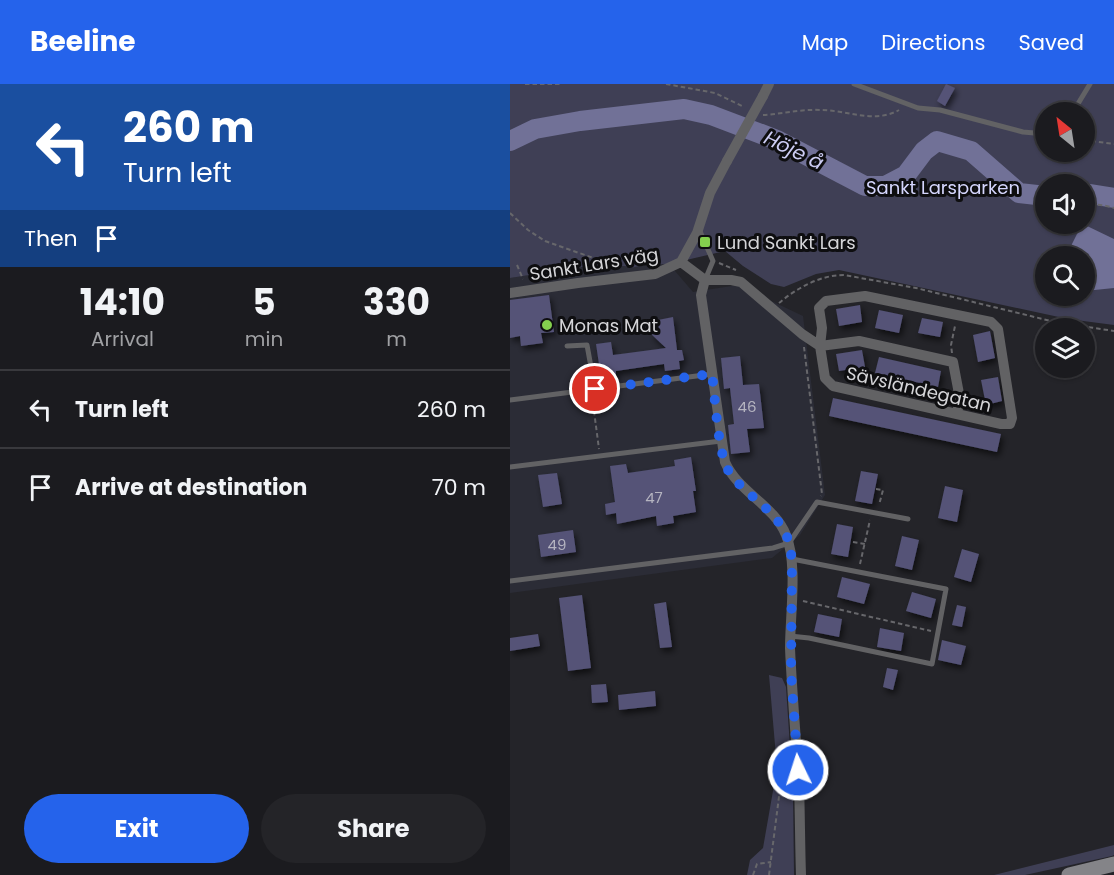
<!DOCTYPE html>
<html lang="en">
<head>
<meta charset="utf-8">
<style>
	:root { --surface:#1b1b1f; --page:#242428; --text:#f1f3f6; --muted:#a0a1a4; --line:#39393d; --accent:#2563eb }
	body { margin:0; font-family:Poppins,sans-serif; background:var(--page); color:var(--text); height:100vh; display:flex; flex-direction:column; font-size:22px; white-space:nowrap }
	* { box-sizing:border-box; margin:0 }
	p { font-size:20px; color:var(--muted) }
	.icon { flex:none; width:33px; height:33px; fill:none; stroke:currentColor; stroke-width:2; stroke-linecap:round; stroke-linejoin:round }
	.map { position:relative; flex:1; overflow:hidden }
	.side { display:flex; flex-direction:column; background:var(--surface); width:510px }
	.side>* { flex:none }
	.hud { background:#1a4fa0; color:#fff; overflow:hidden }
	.needle { width:39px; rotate:330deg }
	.tools { position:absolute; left:525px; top:18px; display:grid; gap:12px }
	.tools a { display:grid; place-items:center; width:60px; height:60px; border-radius:50%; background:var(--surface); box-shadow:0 2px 4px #0004,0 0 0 2px var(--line); font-size:30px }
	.pin { position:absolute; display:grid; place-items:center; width:51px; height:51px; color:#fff; margin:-26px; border:3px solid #fff; border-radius:50%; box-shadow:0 2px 6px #0007 }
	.me { position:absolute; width:66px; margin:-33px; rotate:356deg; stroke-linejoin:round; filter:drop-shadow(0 0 4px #0008) }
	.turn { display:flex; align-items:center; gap:21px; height:126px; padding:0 24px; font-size:27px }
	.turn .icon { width:78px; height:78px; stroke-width:2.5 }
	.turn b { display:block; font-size:42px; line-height:51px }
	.then { display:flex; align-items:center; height:57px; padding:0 24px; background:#0003; gap:12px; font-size:22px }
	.eta { display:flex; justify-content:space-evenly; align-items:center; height:102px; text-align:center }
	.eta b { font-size:36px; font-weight:700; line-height:42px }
	.action { display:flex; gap:12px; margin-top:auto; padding:12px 24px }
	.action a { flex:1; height:69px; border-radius:36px; background:var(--accent); color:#fff; font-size:24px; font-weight:700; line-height:69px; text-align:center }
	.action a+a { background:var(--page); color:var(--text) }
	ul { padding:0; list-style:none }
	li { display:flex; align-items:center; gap:18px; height:78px; padding:0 24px; border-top:2px solid var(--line) }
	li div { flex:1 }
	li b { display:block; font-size:22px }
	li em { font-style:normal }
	header { display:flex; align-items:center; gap:36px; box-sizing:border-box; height:84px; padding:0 30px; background:var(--accent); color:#fff }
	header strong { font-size:28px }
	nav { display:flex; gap:33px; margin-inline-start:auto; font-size:21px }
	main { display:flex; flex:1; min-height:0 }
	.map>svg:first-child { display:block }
	.built { fill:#2b2c36 }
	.green { fill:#3f3f55; fill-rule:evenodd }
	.water { fill:#717197 }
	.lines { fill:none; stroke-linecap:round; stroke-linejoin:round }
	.stream { stroke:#717197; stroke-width:3 }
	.river { stroke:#717197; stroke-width:20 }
	.building { fill:#545377; filter:url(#shadow) }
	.path { stroke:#67676b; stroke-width:2; stroke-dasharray:4.5 3; stroke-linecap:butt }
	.service { stroke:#626264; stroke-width:5 }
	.minor { stroke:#626264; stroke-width:10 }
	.secondary { stroke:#848488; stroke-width:15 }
	.minor-bridge { stroke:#626264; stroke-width:10 }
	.route { stroke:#2563eb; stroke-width:10; stroke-dasharray:0 18 }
	.poi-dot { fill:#84d04e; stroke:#0e0e10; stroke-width:2 }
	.labels { text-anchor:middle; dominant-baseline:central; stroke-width:6; stroke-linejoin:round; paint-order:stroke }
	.number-label { font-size:15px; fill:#b5b4c0 }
	.park-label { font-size:18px; fill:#d5d6fd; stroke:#0e0e10 }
	.poi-label { font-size:18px; fill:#d5d5d8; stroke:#0e0e10; text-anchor:start }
	.street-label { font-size:18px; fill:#d5d5d8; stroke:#0e0e10 }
	.water-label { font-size:20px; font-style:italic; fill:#cdcdf4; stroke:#0e0e10 }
</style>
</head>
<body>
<header>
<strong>Beeline</strong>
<nav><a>Map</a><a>Directions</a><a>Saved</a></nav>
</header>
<main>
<section class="side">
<div class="hud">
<div class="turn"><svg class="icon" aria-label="left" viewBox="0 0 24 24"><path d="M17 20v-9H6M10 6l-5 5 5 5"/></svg><div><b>260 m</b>Turn left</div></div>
<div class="then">Then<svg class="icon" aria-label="arrive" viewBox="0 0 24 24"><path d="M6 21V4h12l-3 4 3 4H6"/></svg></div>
</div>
<div class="eta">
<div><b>14:10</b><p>Arrival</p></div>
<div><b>5</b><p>min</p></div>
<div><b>330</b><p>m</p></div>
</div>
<ul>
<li><svg class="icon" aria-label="left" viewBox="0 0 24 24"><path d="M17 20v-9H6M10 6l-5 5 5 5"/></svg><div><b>Turn left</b></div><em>260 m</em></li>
<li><svg class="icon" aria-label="arrive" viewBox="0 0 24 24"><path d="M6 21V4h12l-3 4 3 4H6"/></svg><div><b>Arrive at destination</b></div><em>70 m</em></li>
</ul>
<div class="action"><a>Exit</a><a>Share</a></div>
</section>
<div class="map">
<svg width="604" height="791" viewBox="0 0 604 791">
	<defs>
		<filter id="shadow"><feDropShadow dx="2.5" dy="4" stdDeviation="3" flood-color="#0009"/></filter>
	</defs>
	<rect width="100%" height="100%" fill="#242429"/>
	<path class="built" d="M159,180L183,208L228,201L293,232L315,411L290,451L262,474L0,509V194L72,183Z"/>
	<path class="green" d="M0,0H604V241L558,235L329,186L306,190L274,203L261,200L233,182L215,167L159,180L133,181L121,184L115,182L72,183L0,194ZM536,28H574V68H536ZM536,100H574V140H536ZM536,172H574V212H536Z
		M259,591L272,594L276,603L283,708L284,791H237L240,776L253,764L267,684Z
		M604,761V771L602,772L515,791H484Z"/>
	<path class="water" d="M577,142L604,155V204L575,207L574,172H556L568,148Z"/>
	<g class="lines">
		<path class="stream" d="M570,140L572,145"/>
		<path class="river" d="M0,57L25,45L70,37L174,25L201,31L267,56L355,102H375L396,91L414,67L427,57L461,67L509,109L536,112
			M574,109L604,114"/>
	</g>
	<path class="building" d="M436,0L445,4L435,22L427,17Z
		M39,211L44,248L31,249L33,259L11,262L10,252L0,254V216Z
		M350,221L352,238L329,242L326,225Z
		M369,226L393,231L389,249L365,244Z
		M163,233L167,266H172L174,276L169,277L170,285L155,287L154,280L106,287V292L91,294L86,260L101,258L103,271L156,264L141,250L149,244L148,236Z
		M412,234L433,238L430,253L408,249Z
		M480,247L485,274L468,278L463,251Z
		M352,266L355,283L329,287L326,270Z
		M230,272L233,301L249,300L254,344L237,345L240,368L221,370L218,341L224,340L220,304L214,305L211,274Z
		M369,273L431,287L428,303L365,289Z
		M488,293L492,317L476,321L471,296Z
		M323,314L491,350L487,368L319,332Z
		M181,373L186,407H183L186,428L163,432L164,439L147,442L146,432L107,440L106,429L96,431L95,420L105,418L100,382L116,380L118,389L165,382L164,376Z
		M351,387L368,390L362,420L345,417Z
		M47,389L52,420L33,423L28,391Z
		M435,402L453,406L447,438L428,434Z
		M327,440L343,443L338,473L321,470Z
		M63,446L66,468L31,473L28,451Z
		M392,452L409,456L402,486L385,482Z
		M452,465L469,470L461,498L444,493Z
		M332,493L360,500L354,520L327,513Z
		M402,508L426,515L421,534L396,527Z
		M72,511L81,584L58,587L49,514Z
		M156,518L162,563L150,564L144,520Z
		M447,521L456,523L452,543L442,541Z
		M308,530L332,535L329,553L304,548Z
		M370,544L394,549L391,567L367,563Z
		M28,550L30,562L0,567V554Z
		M432,556L456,562L451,581L428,576Z
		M377,584L388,586L383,606L373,603Z
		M96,600L98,618L82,619L81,601Z
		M145,607L146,622L109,626L108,611Z"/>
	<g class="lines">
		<path class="path" d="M15,0H52
			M156,0L205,9L234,23
			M253,31C272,30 291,25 310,26C337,26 364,40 389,26
			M574,56L604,60
			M574,126C583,118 594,121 604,124
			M0,129L18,146L35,157L109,183
			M209,179L226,186
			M7,181L13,195
			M269,219C287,204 310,191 334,191L406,204L545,238L604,247
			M294,263L312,410L311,412
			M442,269L441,261L445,242
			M82,312L89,365
			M366,405L373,406L369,421
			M343,458L355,460
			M350,480L360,436
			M293,517L421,547
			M243,791L247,780L261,778
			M259,791L271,697L277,685"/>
		<path class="service" d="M344,0L408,24L430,26L513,48L536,50
			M563,28L580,0
			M189,145L203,177L195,196
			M57,262L77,261L85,305
			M0,316L202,290
			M0,383L211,357
			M0,497L263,464L279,459L307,418L398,435
			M280,552L299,554L422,580L436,505L282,475"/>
		<path class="minor" d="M253,12L259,0
			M217,77L200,109L187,149L171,178L195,196H221L231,198L292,250L310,262L315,294L323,302L491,340H500L502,334L488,245L481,238L355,212L316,217L309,224L312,244L310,262L349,257L443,278L450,315L447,329
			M195,196L191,211L215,378C228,408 264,421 276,451C288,480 280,531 280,564C282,609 286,654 289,700C290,730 290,761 291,791
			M0,209L68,199L145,190L171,178"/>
		<path class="secondary" d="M559,791L604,780"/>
		<path class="minor-bridge" d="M217,77L253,12"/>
	</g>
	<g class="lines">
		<path class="route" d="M85,305L202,290C205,312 208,369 218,386C233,410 262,423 275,448C279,456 280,466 282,475L281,588L288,686"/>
	</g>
	<g class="poi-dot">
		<rect x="189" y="152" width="12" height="12" rx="3"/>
		<circle cx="37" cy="241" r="6"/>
	</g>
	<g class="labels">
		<g class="number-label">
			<text x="237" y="322">46</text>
			<text x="144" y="413">47</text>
			<text x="47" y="460">49</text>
		</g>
		<g class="park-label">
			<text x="433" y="103">Sankt Larsparken</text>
		</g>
		<g class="poi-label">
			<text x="207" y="158">Lund Sankt Lars</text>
			<text x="49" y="241">Monas Mat</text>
		</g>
		<g class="street-label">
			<text transform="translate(84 180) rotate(-9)">Sankt Lars väg</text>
			<text transform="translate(409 305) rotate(13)">Sävsländegatan</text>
		</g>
		<g class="water-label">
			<text transform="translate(284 66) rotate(26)">Höje å</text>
		</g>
	</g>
</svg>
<div class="tools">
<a><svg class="needle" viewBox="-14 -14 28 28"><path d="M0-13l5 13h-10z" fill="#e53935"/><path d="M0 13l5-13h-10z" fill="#a0a1a4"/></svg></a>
<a><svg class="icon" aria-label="sound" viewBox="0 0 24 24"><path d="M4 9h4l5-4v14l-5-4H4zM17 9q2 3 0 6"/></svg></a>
<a><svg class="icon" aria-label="search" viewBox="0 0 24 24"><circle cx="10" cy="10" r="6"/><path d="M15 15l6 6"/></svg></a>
<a><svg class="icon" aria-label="layers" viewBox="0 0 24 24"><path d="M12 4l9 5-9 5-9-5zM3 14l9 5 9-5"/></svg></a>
</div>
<div class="pin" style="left:85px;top:305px;background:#d93025"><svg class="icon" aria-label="arrive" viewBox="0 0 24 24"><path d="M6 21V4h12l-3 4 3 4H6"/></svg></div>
<svg class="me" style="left:288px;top:686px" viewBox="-20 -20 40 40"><circle r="17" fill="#2563eb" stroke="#fff" stroke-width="3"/><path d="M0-11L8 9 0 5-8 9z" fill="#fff"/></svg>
</div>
</main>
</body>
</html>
